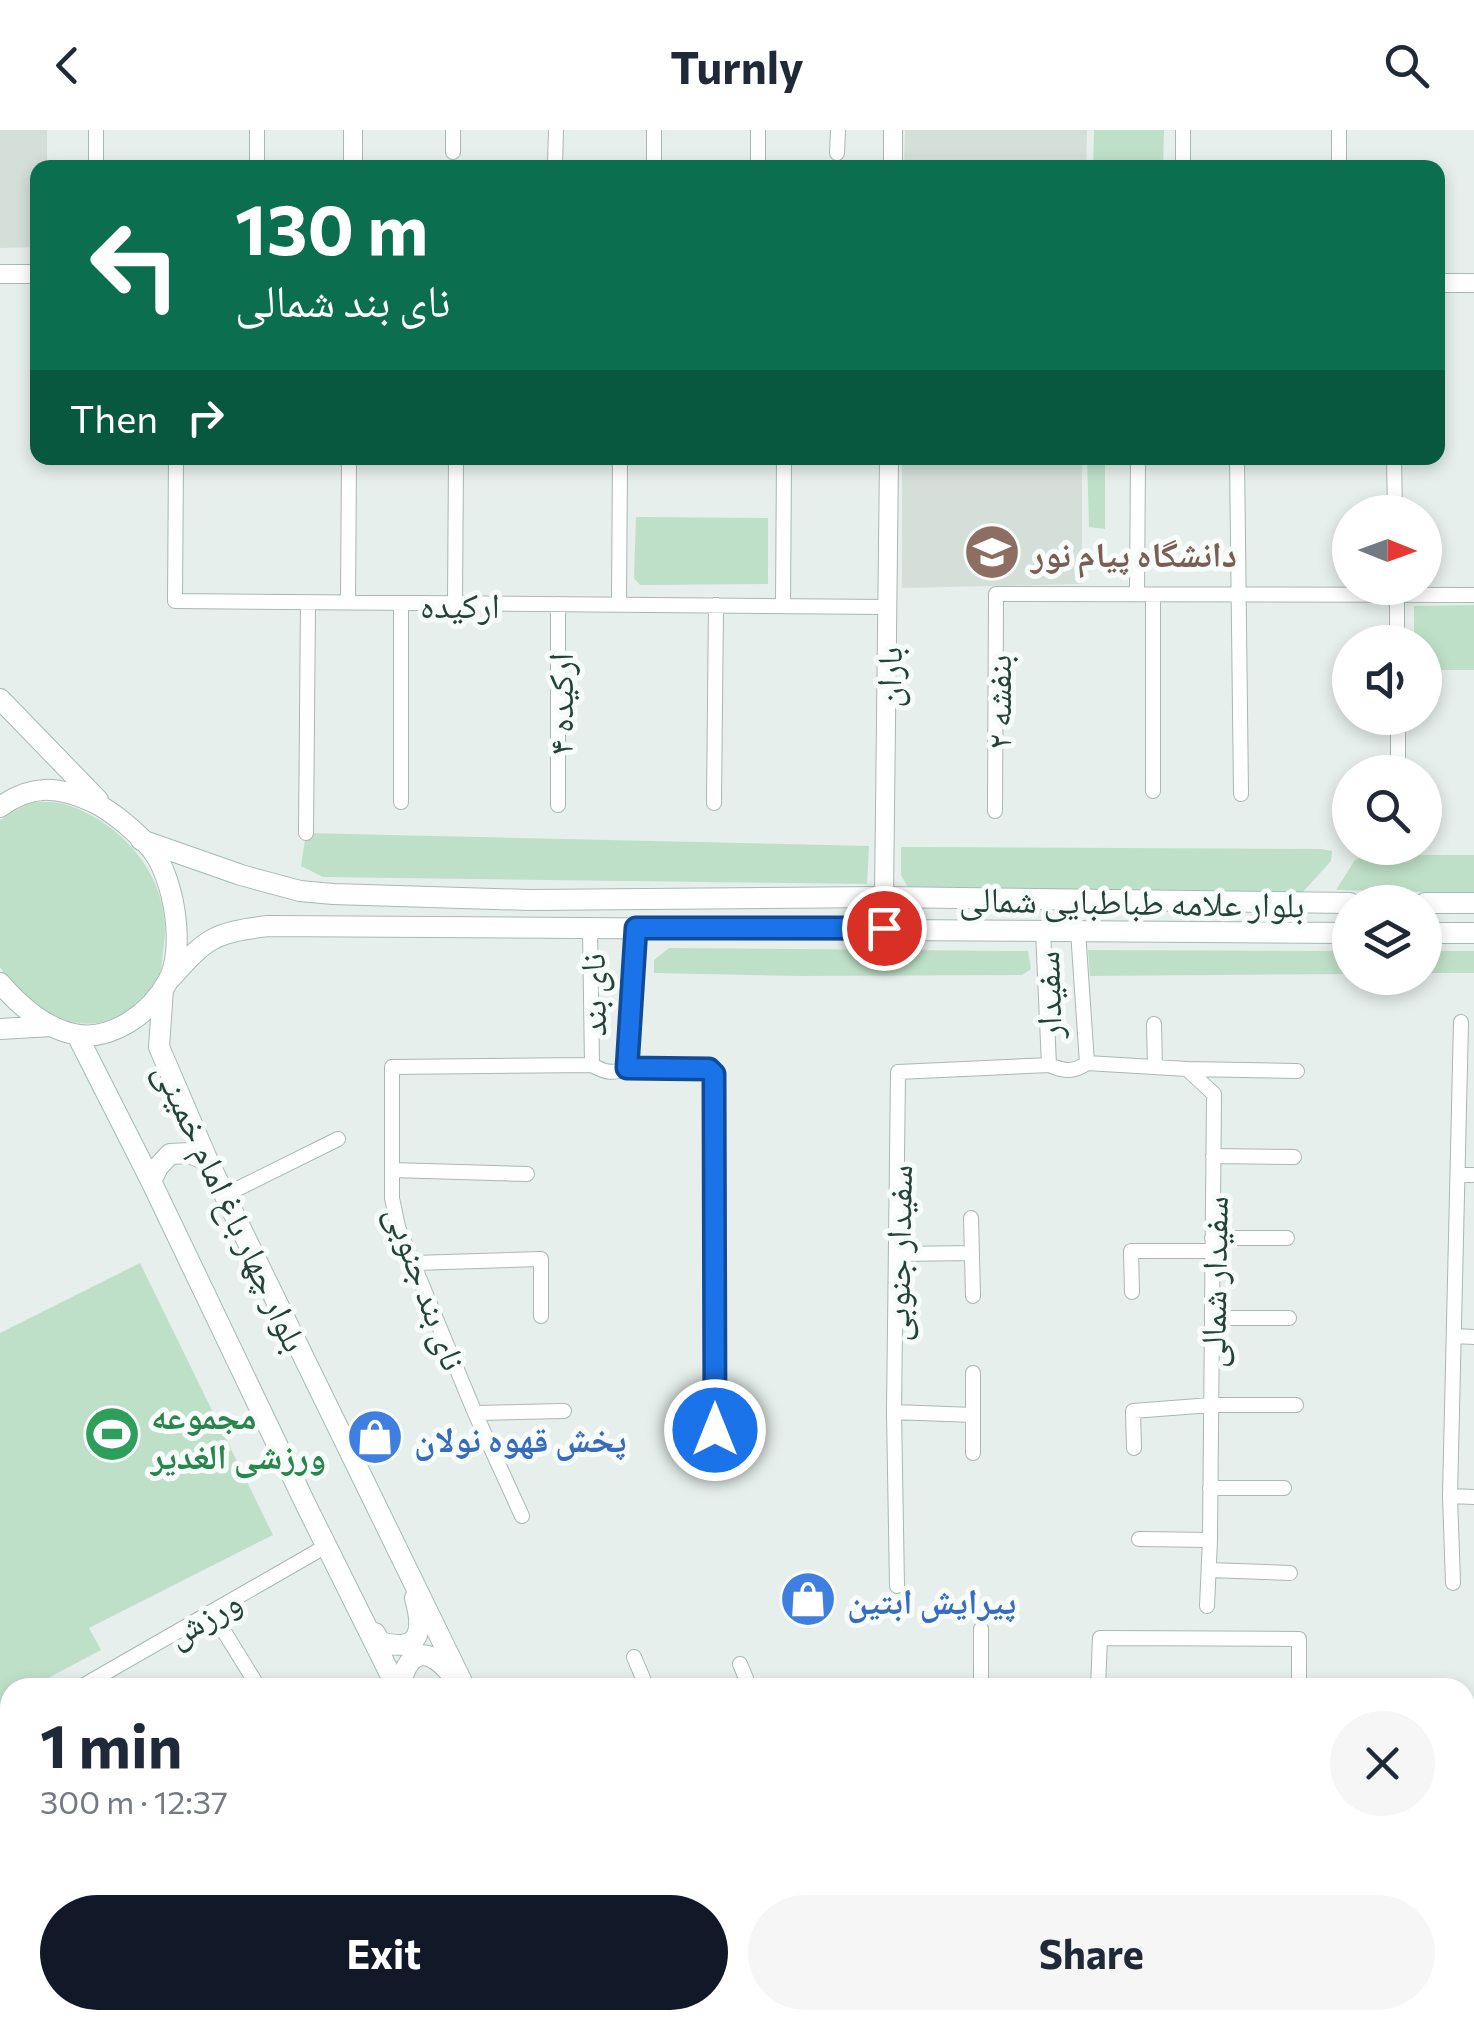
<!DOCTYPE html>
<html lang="en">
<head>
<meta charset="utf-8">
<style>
	:root { --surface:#fff; --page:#f6f6f7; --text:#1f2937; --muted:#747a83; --accent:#111827 }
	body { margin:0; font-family:Commissioner,"Noto Naskh Arabic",sans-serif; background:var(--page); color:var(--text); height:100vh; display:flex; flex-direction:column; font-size:38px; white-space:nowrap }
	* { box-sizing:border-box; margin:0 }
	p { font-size:32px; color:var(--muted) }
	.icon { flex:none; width:55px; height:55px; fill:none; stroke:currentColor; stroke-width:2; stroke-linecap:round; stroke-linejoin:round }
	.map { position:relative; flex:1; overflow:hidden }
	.drawer { position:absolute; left:0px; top:1548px; width:1475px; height:352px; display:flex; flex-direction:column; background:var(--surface); border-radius:30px 30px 0 0; box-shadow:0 5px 15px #0003 }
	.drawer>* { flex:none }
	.top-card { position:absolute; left:30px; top:30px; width:1415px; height:305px; border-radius:20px; box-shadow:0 5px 15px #0003; background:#0b6e4f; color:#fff; overflow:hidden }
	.needle { width:65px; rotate:91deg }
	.controls { position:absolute; left:1332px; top:365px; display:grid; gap:20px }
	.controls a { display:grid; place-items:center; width:110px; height:110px; border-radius:50%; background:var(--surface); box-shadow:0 5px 15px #0003; font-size:50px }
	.pin { position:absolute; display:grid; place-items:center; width:85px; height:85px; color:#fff; margin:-42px; border:5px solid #fff; border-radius:50%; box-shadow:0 2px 10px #0007 }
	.me { position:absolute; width:110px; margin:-55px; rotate:0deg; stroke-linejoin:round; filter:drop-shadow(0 0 8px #0008) }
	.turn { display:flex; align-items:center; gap:35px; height:210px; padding:0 40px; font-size:45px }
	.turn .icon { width:130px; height:130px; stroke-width:2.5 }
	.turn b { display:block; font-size:70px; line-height:85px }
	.then { display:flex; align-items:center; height:95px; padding:0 40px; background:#0003; gap:20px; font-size:38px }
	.round { display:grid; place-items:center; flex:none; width:105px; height:105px; border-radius:52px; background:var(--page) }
	.summary { display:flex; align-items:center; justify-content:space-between; height:170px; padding:0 40px }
	h1 { font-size:60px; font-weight:700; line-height:75px }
	.action { display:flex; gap:20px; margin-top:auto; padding:20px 40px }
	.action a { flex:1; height:115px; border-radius:60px; background:var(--accent); color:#fff; font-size:40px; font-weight:700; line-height:115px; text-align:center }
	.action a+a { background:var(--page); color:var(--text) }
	header { display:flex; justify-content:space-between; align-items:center; height:130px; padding:0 40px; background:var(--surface); font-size:45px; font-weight:700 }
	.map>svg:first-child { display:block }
	.built { fill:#d4dfda }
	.green { fill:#bfe0c8 }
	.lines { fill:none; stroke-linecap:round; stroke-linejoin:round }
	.minor-casing { stroke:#a8b8b2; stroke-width:16 }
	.tertiary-casing { stroke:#a8b8b2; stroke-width:20 }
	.secondary-casing { stroke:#a4bbb3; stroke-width:22 }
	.minor { stroke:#fff; stroke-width:14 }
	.tertiary { stroke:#fff; stroke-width:18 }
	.secondary { stroke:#fff; stroke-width:20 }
	.route-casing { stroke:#114b97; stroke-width:25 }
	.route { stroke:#1a73e8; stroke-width:18 }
	.labels { text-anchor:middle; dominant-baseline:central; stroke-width:10; stroke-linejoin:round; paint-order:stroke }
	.education-label { font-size:35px; font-weight:bold; fill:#785e54; stroke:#f7fbf9; text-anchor:start }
	.street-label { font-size:35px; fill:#24423a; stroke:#f7fbf9 }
	.leisure-label { font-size:35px; font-weight:bold; fill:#27864d; stroke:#f7fbf9; text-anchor:start }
	.shop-label { font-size:35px; font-weight:bold; fill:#366cbe; stroke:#f7fbf9; text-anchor:start }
</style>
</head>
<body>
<header><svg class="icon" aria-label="back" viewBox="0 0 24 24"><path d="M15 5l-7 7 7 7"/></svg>Turnly<svg class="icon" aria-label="search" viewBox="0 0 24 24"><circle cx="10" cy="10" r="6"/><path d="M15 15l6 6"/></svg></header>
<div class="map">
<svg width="1474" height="1898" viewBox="0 0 1474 1898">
	<rect width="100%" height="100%" fill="#e6efeb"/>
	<path class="built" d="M0,0H47V37L38,38L37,117L0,118Z
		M905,0H1087L1086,37H904Z
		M902,328H1082V454L902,458Z"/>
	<path class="green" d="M1094,0H1164L1163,37H1093Z
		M1087,328H1105V399L1089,397Z
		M636,387L768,388V454L640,455L634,448Z
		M1474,475V540H1425V512H1414V476Z
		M30,672C42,672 57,671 68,675C130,697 175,756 163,822C162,830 162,838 159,845C152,859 141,870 129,879C83,915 27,878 0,837V690Z
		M306,703L869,716L867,754L323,747L301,736Z
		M901,717L1321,719L1332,721L1331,731L1301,764L920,762L907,756L901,745Z
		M1366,725H1474V763L1336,760L1355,730Z
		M669,818L1028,821L1031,839L1022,845L800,846L654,843V830Z
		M1088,820L1350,821V844L1090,846Z
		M1425,821H1474V843H1425Z
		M140,1133L273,1405L89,1498L101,1520L31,1557L10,1558V1569L0,1574V1203Z"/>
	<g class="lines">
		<g class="minor-casing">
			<path id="minor" d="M257,0V38
				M654,0V30
				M758,0V38
				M1183,0V38
				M453,22V0
				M837,23L838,0
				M555,35L556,0
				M96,38V0
				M1339,38V0
				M176,328L175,471L888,477
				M1237,328L1241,664
				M1394,328L1395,382
				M1397,458V512
				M1137,464L1138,328
				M348,472L349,328
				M455,473L456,328
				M619,474L620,328
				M783,476L784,328
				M1398,588V642
				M1153,661V465
				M401,672V473
				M714,673L716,475
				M558,675V474
				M995,681L996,464L1474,465
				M306,703L308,472
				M590,798L592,935C606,943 613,944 627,938L637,798
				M1043,801L1049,935C1064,941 1073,943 1087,933L1078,801
				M1154,894L1155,937
				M1087,933L1187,939L1214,964L1210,1410L1207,1476
				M627,938L709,939L714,945L715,1339
				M1187,939L1297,941
				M1213,1026L1294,1027
				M392,1040L527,1044
				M1459,1045H1474
				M225,1065L338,1009
				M971,1088L973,1166
				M1212,1108H1287
				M896,1124L972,1123
				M414,1133L541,1129V1186
				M1132,1162L1131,1121H1212
				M1212,1188H1289
				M1455,1206L1474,1207
				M973,1243V1323
				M894,1282L973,1285
				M475,1283L564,1281
				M1134,1318L1133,1281L1211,1275H1296
				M1210,1358H1284
				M1450,1366L1474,1367
				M522,1386L475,1283L398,1097L392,1068V937L592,935
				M1139,1409L1210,1410
				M1209,1440L1290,1443
				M1453,1453L1450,1366L1461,892
				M897,1456L894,1282L898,942L1049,935
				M212,1482L259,1558
				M634,1527L647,1558
				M740,1534L750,1558
				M79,1558L328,1415
				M981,1558V1499
				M1098,1558L1100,1508L1299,1509V1558
				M0,1605L10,1599
				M0,1641L10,1658
				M0,1683L10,1678
				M0,1763L10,1759
				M0,1791L10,1808
				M0,1864L10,1859
				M1465,1880H1474
				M146,1890L151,1898
				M1088,1890L1089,1898
				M398,1898L414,1890
				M657,1898L679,1890
				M727,1898L738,1894
				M980,1898V1890
				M1294,1898V1890"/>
		</g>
		<g class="tertiary-casing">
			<path id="tertiary" d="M353,0V38
				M893,38V0
				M0,144H38
				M1438,153H1474
				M884,767L889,328"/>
		</g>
		<g class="secondary-casing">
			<path id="secondary" d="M0,569L98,670
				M0,677C32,654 57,656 93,672C112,681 138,703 152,720C174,748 186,819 168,851C151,883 111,912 74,904C44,898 19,875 0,853
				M141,710L241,745L300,761L333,764L530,770L884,767L1350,773
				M1425,773H1474
				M1425,803H1474
				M170,849C207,808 212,803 268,796L1350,803
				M163,859L159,917L208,1031L465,1558
				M0,899L52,896
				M77,905L151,1051L306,1375L397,1558
				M151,1051L158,1037L170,1024L190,1023L208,1031
				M375,1503L380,1512C421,1523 424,1501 415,1468
				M400,1558C408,1515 431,1517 454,1548
				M564,1890L567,1898
				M628,1890L632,1898"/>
		</g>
		<use href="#minor" class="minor"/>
		<use href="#tertiary" class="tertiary"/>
		<use href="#secondary" class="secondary"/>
	</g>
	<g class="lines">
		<g class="route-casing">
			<path id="route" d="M715,1300L714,944L709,939L627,938L636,798H884"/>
		</g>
		<use href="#route" class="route"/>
	</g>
	<defs>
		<g id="university-disc" transform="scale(2.875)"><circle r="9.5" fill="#8d6e63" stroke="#f7fbf9"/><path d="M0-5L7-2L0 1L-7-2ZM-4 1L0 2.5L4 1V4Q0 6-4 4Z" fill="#fff"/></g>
		<g id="stadium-disc" transform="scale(2.875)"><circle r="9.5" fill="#2e9e5b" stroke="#f7fbf9"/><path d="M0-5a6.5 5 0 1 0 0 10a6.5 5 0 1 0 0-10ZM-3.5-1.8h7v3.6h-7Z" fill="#fff"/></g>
		<g id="shop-disc" transform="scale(2.875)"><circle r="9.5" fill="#3f7fe0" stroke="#f7fbf9"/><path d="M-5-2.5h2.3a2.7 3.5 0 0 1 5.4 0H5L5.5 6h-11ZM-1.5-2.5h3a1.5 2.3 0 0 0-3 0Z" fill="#fff"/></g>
	</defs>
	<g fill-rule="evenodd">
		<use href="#university-disc" x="992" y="422"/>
		<use href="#stadium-disc" x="112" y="1304"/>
		<use href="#shop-disc" x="375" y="1307"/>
		<use href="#shop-disc" x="808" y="1469"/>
	</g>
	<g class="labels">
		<g class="education-label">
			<text x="1031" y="422">دانشگاه پیام نور</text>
		</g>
		<g class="street-label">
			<text x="460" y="473">ارکیده</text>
			<text transform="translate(887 547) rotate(-89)">باران</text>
			<text transform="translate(996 572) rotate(-90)">بنفشه ۲</text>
			<text transform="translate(558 574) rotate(-90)">ارکیده ۴</text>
			<text transform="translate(1132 770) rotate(1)">بلوار علامه طباطبایی شمالی</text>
			<text transform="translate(591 865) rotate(-91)">نای بند</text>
			<text transform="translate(1046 865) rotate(-92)">سفیدار</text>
			<text transform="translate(233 1076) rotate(65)">بلوار چهار باغ امام خمینی</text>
			<text transform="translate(896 1123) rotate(-89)">سفیدار جنوبی</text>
			<text transform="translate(1212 1152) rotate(-89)">سفیدار شمالی</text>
			<text transform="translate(428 1157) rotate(70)">نای بند جنوبی</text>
			<text transform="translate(203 1486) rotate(-30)">ورزش</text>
		</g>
		<g class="leisure-label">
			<text x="151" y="1284">مجموعه<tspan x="151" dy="40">ورزشی الغدیر</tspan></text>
		</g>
		<g class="shop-label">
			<text x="414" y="1307">پخش قهوه نولان</text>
			<text x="847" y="1469">پیرایش ابتین</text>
		</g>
	</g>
</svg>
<div class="controls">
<a><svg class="needle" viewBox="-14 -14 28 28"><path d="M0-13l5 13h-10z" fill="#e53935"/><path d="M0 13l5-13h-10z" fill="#747a83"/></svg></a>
<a><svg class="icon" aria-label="sound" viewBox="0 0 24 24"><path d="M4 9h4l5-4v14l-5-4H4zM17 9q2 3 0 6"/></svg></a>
<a><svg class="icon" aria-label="search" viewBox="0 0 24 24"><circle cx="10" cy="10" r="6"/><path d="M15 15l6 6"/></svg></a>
<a><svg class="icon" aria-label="layers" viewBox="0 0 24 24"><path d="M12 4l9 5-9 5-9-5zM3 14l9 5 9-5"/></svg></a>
</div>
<div class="pin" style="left:884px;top:798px;background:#d93025"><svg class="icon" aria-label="arrive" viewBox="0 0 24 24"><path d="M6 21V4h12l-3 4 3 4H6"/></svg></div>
<svg class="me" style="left:715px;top:1300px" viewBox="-20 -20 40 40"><circle r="17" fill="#1a73e8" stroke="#fff" stroke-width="3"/><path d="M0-11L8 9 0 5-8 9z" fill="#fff"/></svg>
<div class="top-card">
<div class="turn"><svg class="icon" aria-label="left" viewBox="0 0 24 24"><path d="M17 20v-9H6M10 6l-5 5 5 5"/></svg><div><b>130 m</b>نای بند شمالی</div></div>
<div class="then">Then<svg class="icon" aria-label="right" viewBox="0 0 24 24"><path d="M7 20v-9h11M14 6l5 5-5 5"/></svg></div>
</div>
<section class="drawer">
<div class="summary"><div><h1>1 min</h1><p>300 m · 12:37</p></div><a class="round"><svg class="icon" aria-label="close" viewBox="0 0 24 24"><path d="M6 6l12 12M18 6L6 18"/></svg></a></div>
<div class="action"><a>Exit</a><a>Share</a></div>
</section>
</div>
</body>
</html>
